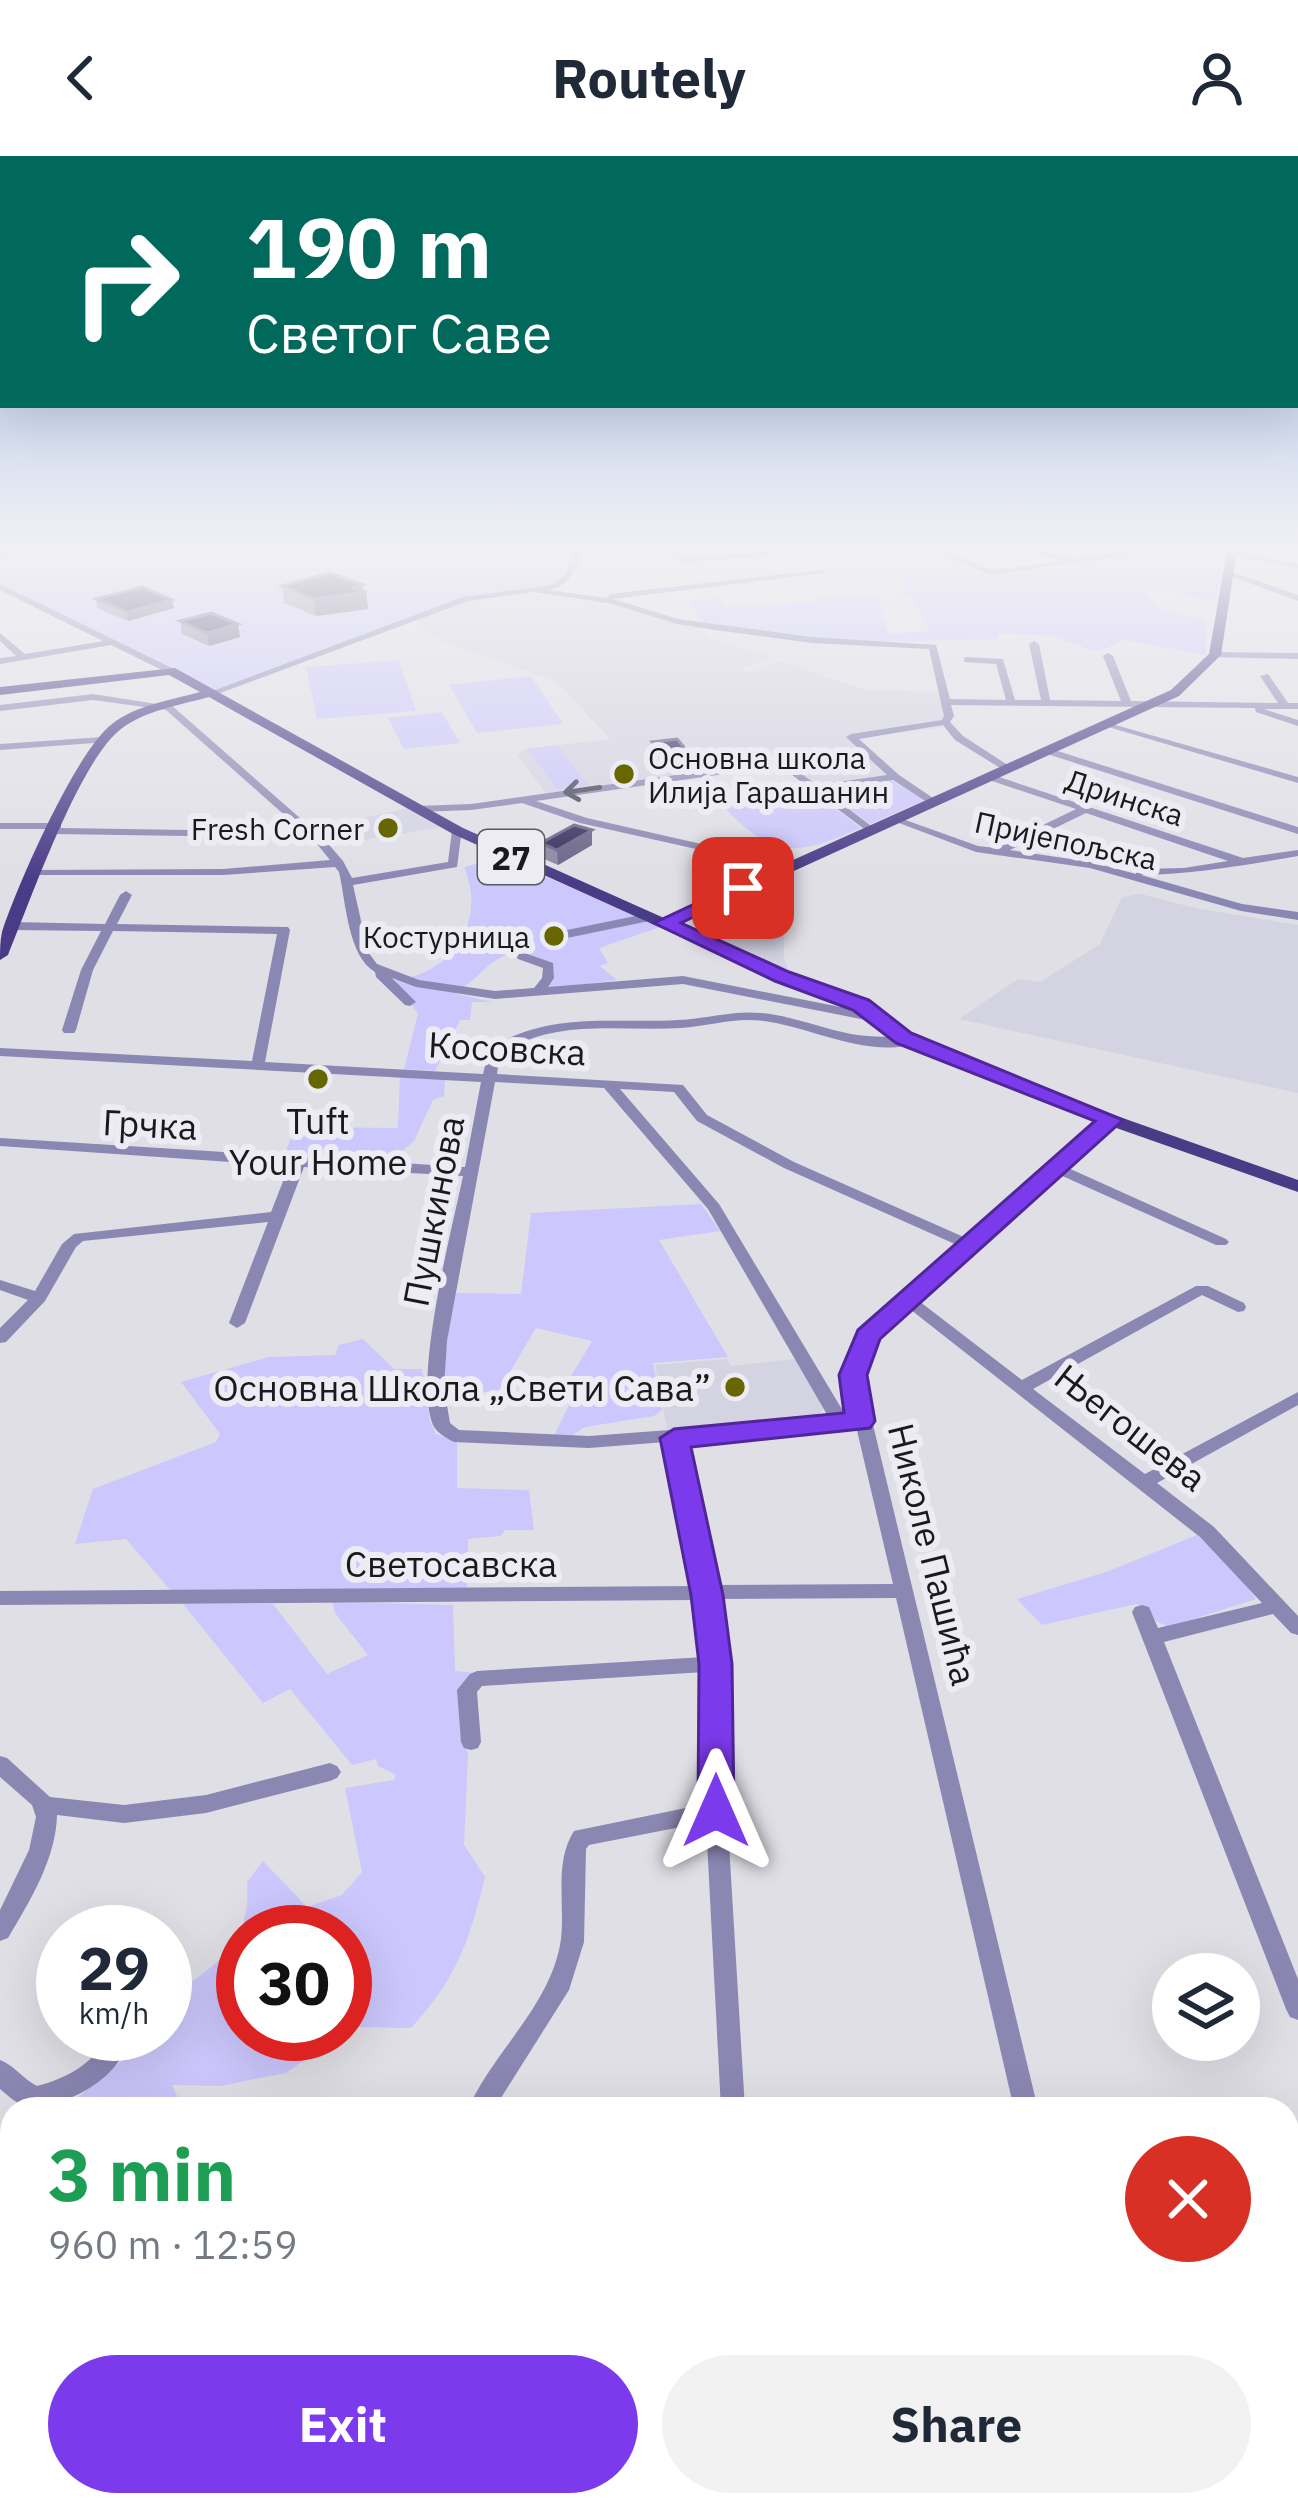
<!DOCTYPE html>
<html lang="en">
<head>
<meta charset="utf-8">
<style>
	:root { --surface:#fff; --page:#f2f2f3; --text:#1f2937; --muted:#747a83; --accent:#7c3aed }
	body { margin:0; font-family:"IBM Plex Sans",sans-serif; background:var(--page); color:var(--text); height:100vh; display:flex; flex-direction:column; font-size:45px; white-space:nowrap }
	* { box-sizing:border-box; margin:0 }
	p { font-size:39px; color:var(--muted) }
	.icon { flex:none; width:66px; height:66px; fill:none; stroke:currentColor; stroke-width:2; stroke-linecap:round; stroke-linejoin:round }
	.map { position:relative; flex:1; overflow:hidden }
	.sheet { position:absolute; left:0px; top:1941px; width:1299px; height:420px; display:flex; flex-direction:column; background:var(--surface); border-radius:36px 36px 0 0; box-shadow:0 12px 48px #0002 }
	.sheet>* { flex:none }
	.top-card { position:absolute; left:0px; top:0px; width:1299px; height:252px; box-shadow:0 12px 48px #0002; background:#00695c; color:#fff; overflow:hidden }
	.controls { position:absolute; left:1152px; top:1797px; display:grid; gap:24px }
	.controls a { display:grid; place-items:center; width:108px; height:108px; border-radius:50%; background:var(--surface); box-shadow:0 12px 48px #0002; font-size:60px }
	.speed { position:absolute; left:36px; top:1749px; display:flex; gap:24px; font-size:60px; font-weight:700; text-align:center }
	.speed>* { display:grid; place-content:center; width:156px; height:156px; border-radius:50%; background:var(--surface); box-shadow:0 12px 48px #0002; line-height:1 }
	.speed small { font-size:30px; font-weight:400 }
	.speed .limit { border:18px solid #d22; background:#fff; color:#111 }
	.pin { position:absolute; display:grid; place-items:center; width:102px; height:102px; color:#fff; margin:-51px; border-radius:24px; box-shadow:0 6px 18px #0006 }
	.me { position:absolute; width:132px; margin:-66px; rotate:0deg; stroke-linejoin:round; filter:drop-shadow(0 0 9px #0008) }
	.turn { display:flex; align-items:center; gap:42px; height:252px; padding:0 48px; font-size:54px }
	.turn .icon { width:156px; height:156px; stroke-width:2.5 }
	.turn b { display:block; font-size:84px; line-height:102px }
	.round { display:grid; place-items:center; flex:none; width:126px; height:126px; border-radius:63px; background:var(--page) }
	.head { display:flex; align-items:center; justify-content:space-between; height:204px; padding:0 48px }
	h1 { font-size:72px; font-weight:800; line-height:90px; color:#1e9e55 }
	.primary-button { display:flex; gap:24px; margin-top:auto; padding:24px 48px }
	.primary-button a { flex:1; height:138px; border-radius:72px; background:var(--accent); color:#fff; font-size:48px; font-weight:800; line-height:138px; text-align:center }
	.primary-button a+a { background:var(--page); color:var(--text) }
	header { display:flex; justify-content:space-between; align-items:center; height:156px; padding:0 48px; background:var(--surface); font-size:54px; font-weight:800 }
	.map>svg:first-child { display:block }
	.built { fill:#d4d3e2 }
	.green { fill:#ccc7fc }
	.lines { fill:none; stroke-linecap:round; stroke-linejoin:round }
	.minor { fill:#8b87b3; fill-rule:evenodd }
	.major { fill:#4a3b87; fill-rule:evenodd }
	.wall { fill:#8c87a2 }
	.shaded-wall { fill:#6a6488 }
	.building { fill:#372f5f; stroke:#6a6488; stroke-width:3 }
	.oneway { stroke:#474659 }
	.route { fill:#7c3aed; stroke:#51269a; stroke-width:3 }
	.poi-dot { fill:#676600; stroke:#edecf4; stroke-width:4.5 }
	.labels { text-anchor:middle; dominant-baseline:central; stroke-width:12; stroke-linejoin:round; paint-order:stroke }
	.far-poi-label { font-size:30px; fill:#1a1a1d; stroke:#edecf4; text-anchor:end }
	.far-street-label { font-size:30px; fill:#1a1a1d; stroke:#edecf4 }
	.shield { fill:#edecf4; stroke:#59595e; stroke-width:3 }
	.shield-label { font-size:33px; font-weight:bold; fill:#1a1a1d }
	.street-label { font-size:36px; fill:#1a1a1d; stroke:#edecf4 }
	.poi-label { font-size:36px; fill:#1a1a1d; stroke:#edecf4 }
</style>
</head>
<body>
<header><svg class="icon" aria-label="back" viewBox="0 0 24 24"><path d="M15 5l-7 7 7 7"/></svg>Routely<svg class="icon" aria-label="person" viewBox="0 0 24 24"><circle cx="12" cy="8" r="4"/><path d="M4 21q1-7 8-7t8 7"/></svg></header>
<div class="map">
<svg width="1298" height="2361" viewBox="0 0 1298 2361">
	<rect width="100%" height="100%" fill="#e0dfe6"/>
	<path class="built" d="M537,435L597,443L698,470L709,482L771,501L740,513L747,517L780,505L866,534L946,536L952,562L940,572L852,581L895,621L815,632L782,607L547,639L517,598L527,593L610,583L557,526L444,486L417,468V462L466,445Z
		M413,651L449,670L357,685L343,684L337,676L349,674L345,666Z
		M1141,738L1195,752L1298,769V937L959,863L1018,823L1040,826L1100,788L1122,741Z
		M732,759L784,778V803L794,825L676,773L702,774Z
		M727,1203L731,1210L795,1203L824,1252L814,1264L668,1278L655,1209Z"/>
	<path class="green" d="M17,394H575L569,419L554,431L466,445L212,537L0,431V401Z
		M1150,397L1168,408L1219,398L1222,406L1216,447L1162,433L1143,436L1163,455L1205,463L1206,499L1125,484L1097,496L1053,480L1000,477L997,483L856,486L701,466L689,444L719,442L724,450L817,447L822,439L876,440L889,478L929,475L912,441L902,440L905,417L997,418Z
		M399,504L416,555L317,563L306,511Z
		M531,520L563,568L477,577L449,529Z
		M442,556L460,587L404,593L388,562Z
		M557,589L588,629L557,633L527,593Z
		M891,624L925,644L870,668L822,633Z
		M809,632L861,672C799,699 774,705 724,651Z
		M502,701L660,771L599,792L608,807L600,810L617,824L545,833L549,807C497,778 489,820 453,837L493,846H472L470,864H460L435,915L404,913L418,858L395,824C453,818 487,765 464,711Z
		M400,920L445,922L444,940L433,944L414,985L388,1007L284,1000L295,971L398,972Z
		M701,1048L720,1075L659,1084L728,1201L653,1207L662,1254L654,1260L585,1271L571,1280H554L570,1247L558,1242L592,1185L536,1172L498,1236L444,1235L441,1213L456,1137L521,1138L531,1057Z
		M363,1183L394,1213H422L430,1265L436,1278L457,1286V1332L529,1334L534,1374H505L501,1380L468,1383L467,1433L173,1437L126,1383L75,1388L93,1333L216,1286L220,1278L181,1226L269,1201L335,1199L339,1189Z
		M1197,1379L1241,1420L1256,1443L1169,1471L1156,1465L1147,1451L1136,1448L1042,1469L1017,1443L1109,1415Z
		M333,1446L453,1449L455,1515L476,1517L459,1545L460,1575L468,1597L464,1689L485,1721C469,1786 457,1822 411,1872L351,1871L345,1875V1776H243V1878H341L286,1917L220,1930L172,1929L183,1953H64L141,1889L148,1878H165V1846C212,1809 252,1793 247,1726L263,1705L307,1751L342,1739L362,1716L345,1632L394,1624L396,1619L378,1610L376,1603L352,1609L290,1533L263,1547L183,1448H273L327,1518L368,1499L335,1457Z
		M12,1984V2177L0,2188V1992Z
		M752,2349H1106L1109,2361H752Z"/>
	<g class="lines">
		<path class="minor" d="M9,394H21L0,403V398Z
			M574,394H582C576,412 570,430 549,434L607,442L610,438L827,413L824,417L613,443L678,463L715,468L812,481L936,489L950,543L1006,544L996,508L964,506V502L967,501L1003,503L1015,544H1041L1029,488L1034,485L1039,488L1050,544L1121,545L1103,500L1108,497L1113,500L1131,545L1278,547L1260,520L1268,518L1288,547H1298V553H1264L1298,564V570L1256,556L1255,552L951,549L954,560L950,566L963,580L1014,613L1005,615L955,584L943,569L859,583L899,619L939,646L930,648L893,624L824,634L875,673V677L871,678L780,610L536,645L587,662L794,709L796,711L790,714L580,667L522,647L471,654L417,656L412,653L417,650L471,648L782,604L817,629L887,619L846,581L851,578L942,564L944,560L929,493L812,487L715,474L677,468L613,448L534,436L468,445L215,539L207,537L463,441L552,429L565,418Z
			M635,394H680V400L685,402L791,394H834L685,406L673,404L672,398H638Z
			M930,394H942L992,414L1062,405L1025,394H1040L1072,403L1136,394H1159L991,419Z
			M1229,394L1298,408V412L1229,398Z
			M1227,414L1298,439V445L1224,418Z
			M0,428L174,513L176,515L168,517L111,489L0,508V502L16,500L0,485V477L25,498L103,485L0,434Z
			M1215,496L1298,497V503L1212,501L1210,499Z
			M93,538L163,549L170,548L325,684L343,705L352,722L448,706L452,675L462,673L457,711L353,729L368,796L377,808L419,824L495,835L534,832L542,822L543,812L518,803L516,800L522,796L553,807L554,822L548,831L683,820L876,858L883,862L876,866L683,828L495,843L416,831L392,822L416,846L410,850L405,849L376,821L375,816C348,800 346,747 339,716L335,711L223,719H32L30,717L36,714L223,713L330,704L317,688L166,554L93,544L0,555V549Z
			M1105,566L1298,621V627L1105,570Z
			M103,581L108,584L107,586L0,594V588Z
			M1048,592L1298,671V678L1044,597L1043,595Z
			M990,618L1243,702L1298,694V700C1246,709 1195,718 1141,719L1242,748L1298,756V764L1241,755L1090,712L976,696L891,664L900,662L978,690L996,692L1076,653L986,623V619ZM1086,657L1228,705L1184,712L1140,713L1136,714V718L1091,706L1010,694Z
			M0,667H57L61,668V672L188,674L194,677L188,680L54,678L50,677V673H0Z
			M126,735L132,739L117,768L288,771L290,774L265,906L483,918L489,893C551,854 610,868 678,864C706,863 733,854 761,857C792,860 821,872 851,878C873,882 894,880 916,882L918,885C878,906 807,870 764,865C736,861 709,870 681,872C617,876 558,861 500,898L497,918L683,929L707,959L794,1006L966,1082L1106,961H1116L1118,964L1116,967L1066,1011L1226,1083L1229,1086L1226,1089H1216L1058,1018L915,1142L1022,1224L1196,1130H1208L1244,1147L1246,1151L1244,1155L1238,1156L1202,1139L1033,1233L1145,1318L1298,1236V1249L1157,1327L1214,1371L1298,1460V1479L1291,1477L1273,1458L1164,1486L1298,1823V1864L1290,1861L1286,1853L1132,1456L1135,1451L1142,1449L1149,1451L1158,1472L1262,1447L1200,1381L906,1150L875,1182L861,1219L1038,1953H1014L896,1442L717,1443L725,1508L727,1655L745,1953H721L706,1666L589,1689L586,1693L584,1786L569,1834L494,1953H468C493,1895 552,1849 561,1783C565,1747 554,1706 574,1675L705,1648V1516L482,1530L477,1536L481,1586L478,1592L471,1594L464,1592L461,1586L457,1534L470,1518L477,1515L704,1501L698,1444L0,1449V1435L695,1430L666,1286L589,1292L454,1286C446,1282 437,1277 433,1269C413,1222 452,1074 463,1020L304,1011L245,1167L237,1172L229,1167L268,1066L83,1085L76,1091L45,1145L6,1186L0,1187V1172L28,1144L0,1134V1124L35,1135L62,1088L74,1078L271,1056L289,1010L0,990V982L465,1011L481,926L0,900V892L252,905L277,778L113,775L93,814L76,874L74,877H64L62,874L81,814L101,775L13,774L7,770L13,766L105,768L120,739ZM495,926L604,932L708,1053L829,1262L589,1280L459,1274L450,1267L444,1231L447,1185ZM620,933L674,936L697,965L784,1012L957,1089C921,1120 850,1168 845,1218C844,1232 852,1251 855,1265L846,1260L719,1048ZM855,1266L893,1428L715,1429L683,1285L841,1273L853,1270Z
			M650,757L654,758V764L567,782L561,778L567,774Z
			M0,1600L7,1602L50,1641L124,1649L206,1639L330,1607L337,1610L341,1616L337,1622L330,1625L206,1657L124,1667L57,1659C56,1703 30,1745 8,1782L0,1785V1754L29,1694L36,1661L32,1649L0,1621Z
			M110,1878H134C119,1914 96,1933 60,1946C52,1949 41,1954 32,1953C21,1951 8,1940 0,1933V1904C14,1909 23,1923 37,1930C68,1922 94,1907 110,1878Z
			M1298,2023V2049L1287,2051V2025Z
			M730,2349H760V2361H730Z
			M1115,2349H1173L1177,2351L1182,2361H1124L1120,2359Z"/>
		<path class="major" d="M1227,394H1237L1221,499L1179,540L677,768L788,818L867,846L910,878L1117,960L1298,1024V1036L1105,968L898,886L855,852L776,824L453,678L209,541C180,549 146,554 121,573C79,605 30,746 8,799L0,804C0,794 0,785 2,776C17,730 76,595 112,568C136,549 171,544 200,536L169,519L0,539V531L175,512L463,672L664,762L1171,534L1209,498Z"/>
	</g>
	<path class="wall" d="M363,429V435L366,436L368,453L316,460L284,447L282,430Z
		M96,443L174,452L128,465L97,452Z
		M180,465L238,468L240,481L209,490L182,478Z
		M652,586L689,611L664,614L652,600Z
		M592,674V689L558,709L542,702L541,687Z"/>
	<path class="shaded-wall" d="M363,429V437L366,436L368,453L316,460L314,443Z
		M172,444L174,452L128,465L127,456Z
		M238,468L240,481L209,490L207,477Z
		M689,597V611L664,614V600Z
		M592,674V689L558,709L557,694Z"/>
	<path class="building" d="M330,417L363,429L354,432L366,436L314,443L282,430Z
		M142,431L172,444L127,456L96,443Z
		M211,457L238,468L207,477L180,465Z
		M677,583L689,597L664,600L652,586Z
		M574,669L592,674L557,694L541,687Z"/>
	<defs><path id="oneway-shaft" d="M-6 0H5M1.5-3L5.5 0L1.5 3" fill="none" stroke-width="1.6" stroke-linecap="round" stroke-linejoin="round" transform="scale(3)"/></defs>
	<use class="oneway" href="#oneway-shaft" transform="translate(582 634) rotate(172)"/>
	<linearGradient id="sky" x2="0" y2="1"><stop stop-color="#90aee5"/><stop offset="0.54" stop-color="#f1f1f4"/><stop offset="1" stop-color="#f1f1f4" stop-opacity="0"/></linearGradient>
	<rect width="1298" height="725" fill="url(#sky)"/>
	<path class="route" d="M737,728L753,732L681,767L789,816L869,844L911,877L1123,964L880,1183L867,1219L875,1265L870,1272L691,1291L723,1439L732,1508L734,1655L729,1666L716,1670L703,1666L698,1655L699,1508L691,1439L660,1282L674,1273L844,1257L839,1219L858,1174L1095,965L896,887L853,854L775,825L654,767Z"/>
	<g class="poi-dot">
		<circle cx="624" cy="618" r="12"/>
		<circle cx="388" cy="672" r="12"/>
		<circle cx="554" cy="780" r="12"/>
		<circle cx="318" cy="923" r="12"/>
		<circle cx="735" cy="1231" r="12"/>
	</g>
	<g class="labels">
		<g class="far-poi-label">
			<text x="648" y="601" text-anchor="start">Основна школа<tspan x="648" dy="34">Илија Гарашанин</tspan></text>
			<text x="364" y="672">Fresh Corner</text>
			<text x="530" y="780">Костурница</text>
		</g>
		<g class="far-street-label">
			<text transform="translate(1125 641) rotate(18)">Дринска</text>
			<text transform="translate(1066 684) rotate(12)">Пријепољска</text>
		</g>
		<rect class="shield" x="478" y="674" width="66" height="54" rx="9"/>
		<g class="shield-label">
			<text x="511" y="701">27</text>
		</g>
		<g class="street-label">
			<text transform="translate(507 892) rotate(3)">Косовска</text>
			<text transform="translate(150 968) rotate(3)">Грчка</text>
			<text transform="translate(433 1055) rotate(-79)">Пушкинова</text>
			<text transform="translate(1131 1271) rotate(38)">Његошева</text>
			<text transform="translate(933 1398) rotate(76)">Николе Пашића</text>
			<text x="451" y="1407">Светосавска</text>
		</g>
		<g class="poi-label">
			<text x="318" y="964">Tuft<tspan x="318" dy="41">Your Home</tspan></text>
			<text x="711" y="1231" text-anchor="end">Основна Школа „Свети Сава”</text>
		</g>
	</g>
</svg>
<div class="controls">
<a><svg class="icon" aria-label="layers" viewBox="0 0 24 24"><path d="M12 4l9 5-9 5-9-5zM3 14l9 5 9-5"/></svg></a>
</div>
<div class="speed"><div>29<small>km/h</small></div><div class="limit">30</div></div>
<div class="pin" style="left:743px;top:732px;background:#d93025"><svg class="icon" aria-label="arrive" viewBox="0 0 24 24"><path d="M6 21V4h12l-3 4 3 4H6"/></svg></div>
<svg class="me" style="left:716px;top:1655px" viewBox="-20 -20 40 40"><path d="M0-17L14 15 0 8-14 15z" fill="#7c3aed" stroke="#fff" stroke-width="4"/></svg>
<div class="top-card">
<div class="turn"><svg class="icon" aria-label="right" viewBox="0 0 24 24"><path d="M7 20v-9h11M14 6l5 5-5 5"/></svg><div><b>190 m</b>Светог Саве</div></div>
</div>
<section class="sheet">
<div class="head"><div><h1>3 min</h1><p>960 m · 12:59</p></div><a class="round" style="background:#d93025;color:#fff"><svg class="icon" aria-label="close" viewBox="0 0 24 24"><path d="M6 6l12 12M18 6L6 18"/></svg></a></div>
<div class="primary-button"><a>Exit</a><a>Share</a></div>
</section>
</div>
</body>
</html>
